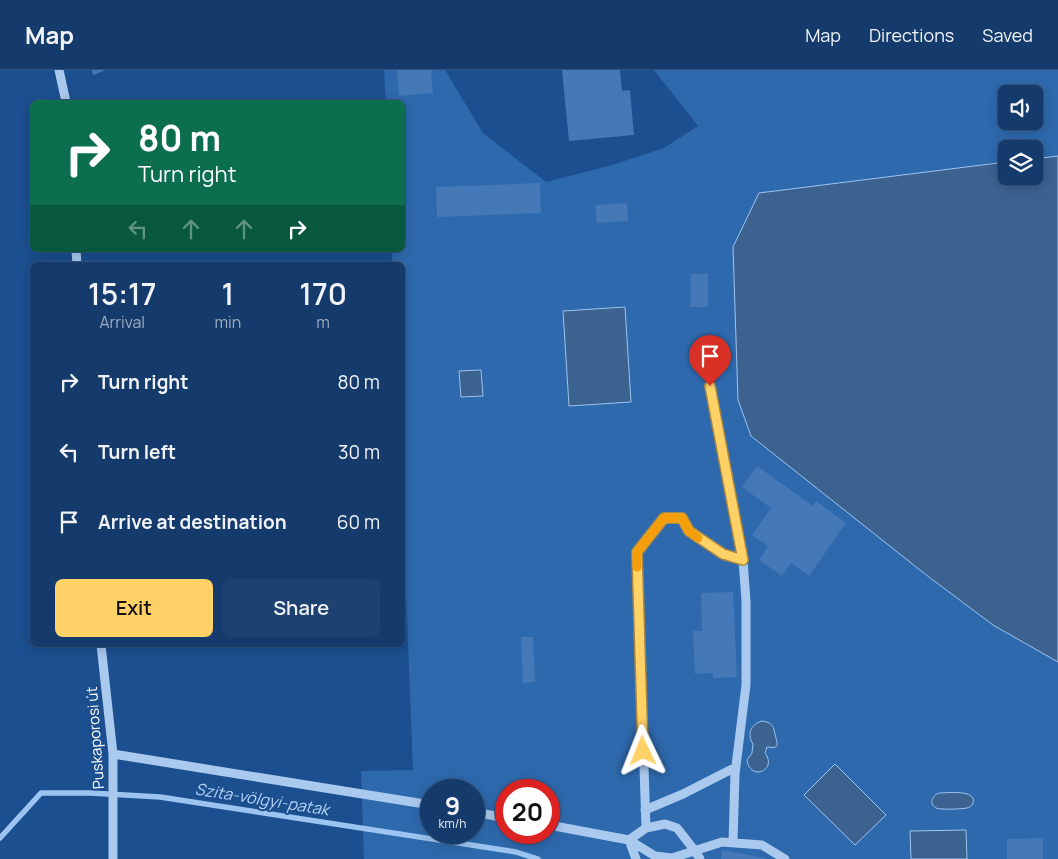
<!DOCTYPE html>
<html lang="en">
<head>
<meta charset="utf-8">
<style>
	:root { --surface:#143b6b; --page:#1d4271; --text:#f1f3f6; --muted:#9dadc1; --line:#33557e; --accent:#ffd166 }
	body { margin:0; font-family:Manrope,sans-serif; background:var(--page); color:var(--text); height:100vh; display:flex; flex-direction:column; font-size:19px; white-space:nowrap }
	* { box-sizing:border-box; margin:0 }
	p { font-size:16px; color:var(--muted) }
	.icon { flex:none; width:28px; height:28px; fill:none; stroke:currentColor; stroke-width:2; stroke-linecap:round; stroke-linejoin:round }
	.map { position:relative; flex:1; overflow:hidden }
	.details { position:absolute; left:30px; top:192px; width:375px; height:385px; display:flex; flex-direction:column; background:var(--surface); border-radius:8px; box-shadow:0 2px 12px #0003,0 0 0 1px var(--line) }
	.details>* { flex:none }
	.hud { position:absolute; left:30px; top:30px; width:375px; height:152px; border-radius:8px; box-shadow:0 2px 12px #0003,0 0 0 1px var(--line); background:#0b6e4f; color:#fff; overflow:hidden }
	.fabs { position:absolute; left:998px; top:15px; display:grid; gap:10px }
	.fabs a { display:grid; place-items:center; width:45px; height:45px; border-radius:8px; background:var(--surface); box-shadow:0 2px 12px #0003,0 0 0 1px var(--line); font-size:25px }
	.speed { position:absolute; left:420px; top:709px; display:flex; gap:10px; font-size:25px; font-weight:700; text-align:center }
	.speed>* { display:grid; place-content:center; width:65px; height:65px; border-radius:50%; background:var(--surface); box-shadow:0 2px 12px #0003,0 0 0 1px var(--line); line-height:1 }
	.speed small { font-size:12px; font-weight:400 }
	.speed .limit { border:8px solid #d22; background:#fff; color:#111 }
	.pin { position:absolute; display:grid; place-items:center; width:42px; height:42px; color:#fff; margin:-51px -21px; border-radius:50% 50% 50% 0; rotate:-45deg; box-shadow:0 0 5px #0007 }
	.pin .icon { rotate:45deg }
	.me { position:absolute; width:55px; margin:-28px; rotate:358deg; stroke-linejoin:round; filter:drop-shadow(0 0 4px #0008) }
	.turn { display:flex; align-items:center; gap:18px; height:105px; padding:0 25px; font-size:22px }
	.turn .icon { width:65px; height:65px; stroke-width:2.5 }
	.turn b { display:block; font-size:35px; line-height:42px }
	.lanes { display:flex; align-items:center; height:48px; padding:0 25px; background:#0003; justify-content:center; gap:25px; direction:ltr }
	.lanes .off { opacity:.35 }
	.eta { display:flex; justify-content:space-evenly; align-items:center; height:85px; text-align:center }
	.eta b { font-size:30px; font-weight:600; line-height:35px }
	.action { display:flex; gap:10px; margin-top:auto; padding:10px 25px }
	.action a { flex:1; height:58px; border-radius:8px; background:var(--accent); color:#111; font-size:20px; font-weight:600; line-height:58px; text-align:center }
	.action a+a { background:var(--page); color:var(--text) }
	ul { padding:0; list-style:none }
	li { display:flex; align-items:center; gap:15px; height:70px; padding:0 25px }
	li div { flex:1 }
	li b { display:block; font-size:19px }
	li em { font-style:normal }
	header { display:flex; align-items:center; gap:30px; box-sizing:border-box; height:70px; padding:0 25px; background:var(--surface); border-bottom:1px solid var(--line) }
	header strong { font-size:24px }
	nav { display:flex; gap:28px; margin-inline-start:auto; font-size:18px }
	.map>svg:first-child { display:block }
	.green { fill:#2e69ad; fill-rule:evenodd }
	.water { fill:#3c6290; stroke:#9cc4f0 }
	.lines { fill:none; stroke-linecap:round; stroke-linejoin:round }
	.stream { stroke:#9cc4f0; stroke-width:5.5 }
	.building { fill:#4478b7 }
	.minor { stroke:#a9c9ee; stroke-width:9 }
	.route-casing { stroke:#a68842; stroke-width:12 }
	.route { stroke:#ffd166; stroke-width:9 }
	.slow { stroke:#f59e0b; stroke-width:9 }
	.labels { text-anchor:middle; dominant-baseline:central; stroke-width:4; stroke-linejoin:round; paint-order:stroke }
	.street-label { font-size:15px; fill:#fff; stroke:#1b4f8f }
	.water-label { font-size:16px; font-style:italic; fill:#b5d3f5; stroke:#1b4f8f }
</style>
</head>
<body>
<header>
<strong>Map</strong>
<nav><a>Map</a><a>Directions</a><a>Saved</a></nav>
</header>
<div class="map">
<svg width="1058" height="789" viewBox="0 0 1058 789">
	<rect width="100%" height="100%" fill="#1b4f8f"/>
	<path class="green" d="M384,0H445L483,63L546,112L612,95L664,78L698,56L654,0H1058V789H364L361,701L413,700L403,445L402,195H392V180H402V32H386ZM1006,24H1034V51H1006ZM1006,79H1034V106H1006ZM431,720H474V762H431ZM506,720H549V762H506Z"/>
	<path class="water" d="M1058,86V592L993,555L925,504L751,366L738,330L733,177L759,123L1006,92V106H1034V89Z
		M625,237L631,332L569,336L563,241Z
		M481,300L483,326L461,327L459,301Z
		M762,651C775,653 773,658 776,668C778,675 778,679 769,677H767L765,683C778,700 750,712 747,690L752,683L753,674C747,664 750,655 762,651Z
		M835,694L886,745L855,775L804,725Z
		M939,723C947,723 977,719 973,733C972,736 970,737 967,738C963,739 940,740 936,738C928,733 933,725 939,723Z
		M966,760L967,789H911L910,761Z"/>
	<g class="lines">
		<path class="stream" d="M0,768L41,723H90L160,727L516,782L538,789"/>
	</g>
	<path class="building" d="M92,0H106L93,5Z
		M397,0H431L433,23L399,26Z
		M562,0H620L622,21L630,20L634,65L569,71Z
		M540,113L541,143L437,147L436,117Z
		M627,133L628,151L597,153L595,135Z
		M691,204H708V237H690Z
		M757,396L813,436L816,431L846,453L809,506L791,493L782,506L759,490L768,476L752,465L771,438L742,417Z
		M733,522L737,607L713,608V603L695,604L693,561H702L701,523Z
		M521,567H533L535,612L523,613Z
		M1043,768V789H1007V769Z
		M722,780L765,788V789H721Z"/>
	<g class="lines">
		<path class="minor" d="M59,0L66,32
			M76,180L77,195
			M710,316L743,490L746,531V615L735,704L733,772
			M101,575L113,684V789
			M113,684L431,735
			M645,740L683,724L736,697
			M474,742L506,748
			M549,755L629,770L655,786L672,788L722,772L762,775L785,789
			M646,758L637,482L664,448L682,447L689,461L723,484L743,490
			M636,789L629,770L646,758L665,754L677,758L695,781L700,789"/>
	</g>
	<g class="lines">
		<g class="route-casing">
			<path id="route" d="M643,681L637,482L664,448H682L689,461L723,484L743,490L710,316"/>
		</g>
		<use href="#route" class="route"/>
		<path class="slow" d="M637,497V482L664,448H682L689,461L698,468"/>
	</g>
	<g class="labels">
		<g class="street-label">
			<text transform="translate(95 668) rotate(-94)">Puskaporosi út</text>
		</g>
		<g class="water-label">
			<text transform="translate(262 729) rotate(9)">Szita-völgyi-patak</text>
		</g>
	</g>
</svg>
<div class="fabs">
<a><svg class="icon" aria-label="sound" viewBox="0 0 24 24"><path d="M4 9h4l5-4v14l-5-4H4zM17 9q2 3 0 6"/></svg></a>
<a><svg class="icon" aria-label="layers" viewBox="0 0 24 24"><path d="M12 4l9 5-9 5-9-5zM3 14l9 5 9-5"/></svg></a>
</div>
<div class="speed"><div>9<small>km/h</small></div><div class="limit">20</div></div>
<div class="pin" style="left:710px;top:316px;background:#d93025"><svg class="icon" aria-label="arrive" viewBox="0 0 24 24"><path d="M6 21V4h12l-3 4 3 4H6"/></svg></div>
<svg class="me" style="left:643px;top:681px" viewBox="-20 -20 40 40"><path d="M0-17L14 15 0 8-14 15z" fill="#ffd166" stroke="#fff" stroke-width="4"/></svg>
<div class="hud">
<div class="turn"><svg class="icon" aria-label="right" viewBox="0 0 24 24"><path d="M7 20v-9h11M14 6l5 5-5 5"/></svg><div><b>80 m</b>Turn right</div></div>
<div class="lanes"><svg class="icon off" aria-label="left" viewBox="0 0 24 24"><path d="M17 20v-9H6M10 6l-5 5 5 5"/></svg><svg class="icon off" aria-label="ahead" viewBox="0 0 24 24"><path d="M12 20V5M6 11l6-6 6 6"/></svg><svg class="icon off" aria-label="ahead" viewBox="0 0 24 24"><path d="M12 20V5M6 11l6-6 6 6"/></svg><svg class="icon" aria-label="right" viewBox="0 0 24 24"><path d="M7 20v-9h11M14 6l5 5-5 5"/></svg></div>
</div>
<section class="details">
<div class="eta">
<div><b>15:17</b><p>Arrival</p></div>
<div><b>1</b><p>min</p></div>
<div><b>170</b><p>m</p></div>
</div>
<ul>
<li><svg class="icon" aria-label="right" viewBox="0 0 24 24"><path d="M7 20v-9h11M14 6l5 5-5 5"/></svg><div><b>Turn right</b></div><em>80 m</em></li>
<li><svg class="icon" aria-label="left" viewBox="0 0 24 24"><path d="M17 20v-9H6M10 6l-5 5 5 5"/></svg><div><b>Turn left</b></div><em>30 m</em></li>
<li><svg class="icon" aria-label="arrive" viewBox="0 0 24 24"><path d="M6 21V4h12l-3 4 3 4H6"/></svg><div><b>Arrive at destination</b></div><em>60 m</em></li>
</ul>
<div class="action"><a>Exit</a><a>Share</a></div>
</section>
</div>
</body>
</html>
